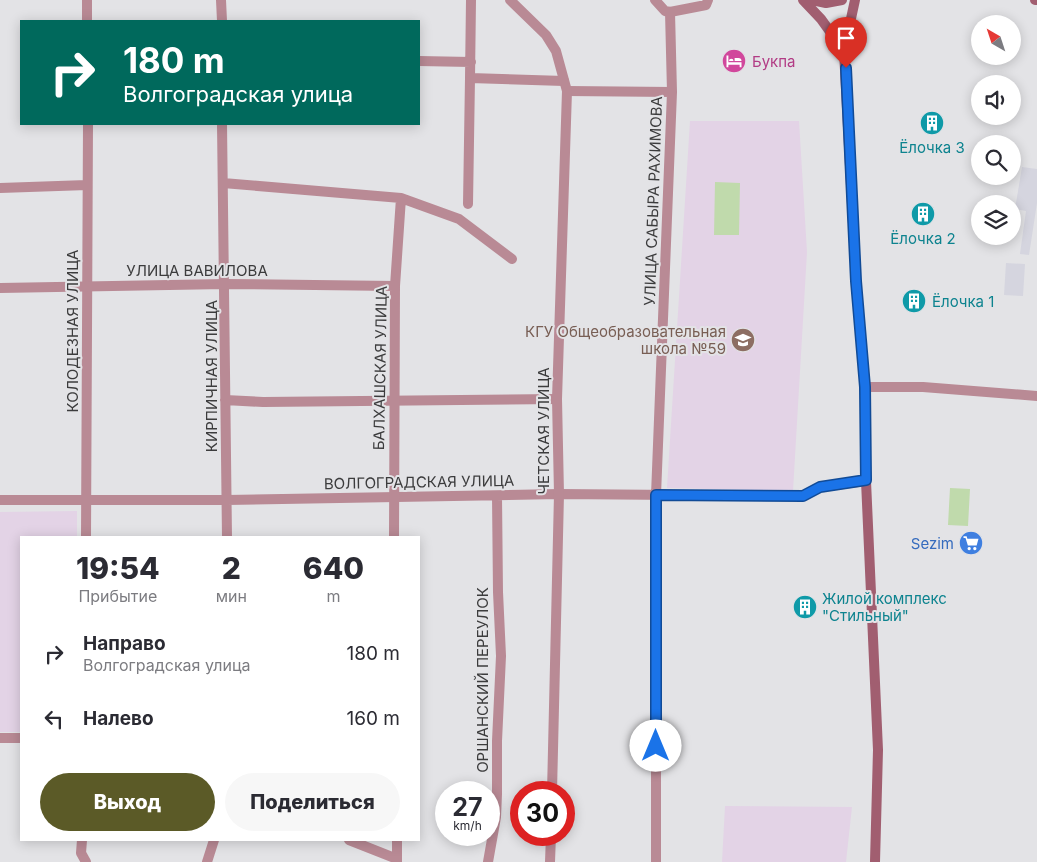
<!DOCTYPE html>
<html lang="ru">
<head>
<meta charset="utf-8">
<style>
	:root { --surface:#fff; --page:#f7f7f7; --text:#2b2b33; --muted:#7c7c81; --accent:#5b5a27 }
	body { margin:0; font-family:Inter,sans-serif; background:var(--page); color:var(--text); height:100vh; display:flex; flex-direction:column; font-size:19px; white-space:nowrap }
	* { box-sizing:border-box; margin:0 }
	p { font-size:16px; color:var(--muted) }
	.icon { flex:none; width:28px; height:28px; fill:none; stroke:currentColor; stroke-width:2; stroke-linecap:round; stroke-linejoin:round }
	.map { position:relative; flex:1; overflow:hidden }
	.drawer { position:absolute; left:20px; top:536px; width:400px; height:305px; display:flex; flex-direction:column; background:var(--surface); border-radius:0px; box-shadow:0 2px 12px #0003 }
	.drawer>* { flex:none }
	.guide { position:absolute; left:20px; top:20px; width:400px; height:105px; border-radius:0px; box-shadow:0 2px 12px #0003; background:#00695c; color:#fff; overflow:hidden }
	.needle { width:32px; rotate:321deg }
	.buttons { position:absolute; left:971px; top:15px; display:grid; gap:10px }
	.buttons a { display:grid; place-items:center; width:50px; height:50px; border-radius:50%; background:var(--surface); box-shadow:0 2px 12px #0003; font-size:25px }
	.speed { position:absolute; left:435px; top:781px; display:flex; gap:10px; font-size:25px; font-weight:700; text-align:center }
	.speed>* { display:grid; place-content:center; width:65px; height:65px; border-radius:50%; background:var(--surface); box-shadow:0 2px 12px #0003; line-height:1 }
	.speed small { font-size:12px; font-weight:400 }
	.speed .limit { border:8px solid #d22; background:#fff; color:#111 }
	.pin { position:absolute; display:grid; place-items:center; width:42px; height:42px; color:#fff; margin:-51px -21px; border-radius:50% 50% 50% 0; rotate:-45deg; box-shadow:0 0 5px #0007 }
	.pin .icon { rotate:45deg }
	.me { position:absolute; width:55px; margin:-28px; rotate:0deg; stroke-linejoin:round; filter:drop-shadow(0 0 4px #0008) }
	.turn { display:flex; align-items:center; gap:18px; height:105px; padding:0 20px; font-size:22px }
	.turn .icon { width:65px; height:65px; stroke-width:2.5 }
	.turn b { display:block; font-size:35px; line-height:42px }
	.eta { display:flex; justify-content:space-evenly; align-items:center; height:85px; text-align:center }
	.eta b { font-size:30px; font-weight:800; line-height:35px }
	.cta { display:flex; gap:10px; margin-top:auto; padding:10px 20px }
	.cta a { flex:1; height:58px; border-radius:30px; background:var(--accent); color:#fff; font-size:20px; font-weight:800; line-height:58px; text-align:center }
	.cta a+a { background:var(--page); color:var(--text) }
	ul { padding:0; list-style:none }
	li { display:flex; align-items:center; gap:15px; height:65px; padding:0 20px }
	li div { flex:1 }
	li b { display:block; font-size:19px }
	li em { font-style:normal }
	.map>svg:first-child { display:block }
	.built { fill:#d5d5df }
	.education { fill:#e3d3e6 }
	.green { fill:#c0daac }
	.lines { fill:none; stroke-linecap:round; stroke-linejoin:round }
	.minor { stroke:#b98a95; stroke-width:10 }
	.tertiary { stroke:#b98a95; stroke-width:10 }
	.secondary { stroke:#a15e70; stroke-width:10 }
	.route-casing { stroke:#114b97; stroke-width:12 }
	.route { stroke:#1a73e8; stroke-width:9 }
	.labels { text-anchor:middle; dominant-baseline:central; stroke-width:4; stroke-linejoin:round; paint-order:stroke }
	.hotel-label { font-size:15px; fill:#b23c85; stroke:#e3e3e6; text-anchor:start }
	.culture-label { font-size:15px; fill:#0d838f; stroke:#e3e3e6 }
	.street-label { font-size:15px; fill:#3c3c3d; stroke:#e3e3e6 }
	.education-label { font-size:15px; fill:#785e54; stroke:#e3e3e6; text-anchor:end }
	.shop-label { font-size:15px; fill:#366cbe; stroke:#e3e3e6; text-anchor:end }
</style>
</head>
<body>
<div class="map">
<svg width="1037" height="862" viewBox="0 0 1037 862">
	<rect width="100%" height="100%" fill="#e3e3e6"/>
	<path class="built" d="M1022,167L1037,169V203L1029,255L1020,254L1026,211L1015,209Z
		M1006,263L1025,264L1023,296L1004,295Z"/>
	<path class="education" d="M690,121H799L807,252L793,491L667,488Z
		M77,511V537L21,538V732H0V512Z
		M725,806L852,807L846,862H722Z"/>
	<path class="green" d="M715,182L740,183L739,235H714Z
		M950,488L970,489L968,526L948,525Z"/>
	<g class="lines">
		<path class="minor" d="M87,0V21
			M221,0L222,21
			M471,0L470,78L564,81
			M655,0L665,11L670,12L672,92L656,495V862
			M670,12L706,5L708,0
			M419,61L471,62
			M567,91L672,92
			M222,124L227,538
			M223,183L401,198L459,219L512,259
			M0,188L87,185
			M468,204L470,78
			M395,286L401,198
			M225,400L263,402L557,399
			M0,500H227L559,494L803,496L820,487L866,481
			M86,538L88,124
			M0,738H21
			M82,840L81,853L86,862
			M349,840L397,859
			M207,862L214,840
			M488,862L496,817L497,794V741L501,656L498,592L497,496"/>
		<path class="tertiary" d="M510,0L546,35L556,51L567,91L557,399L559,494L552,792
			M0,288L225,284L395,286L394,538
			M865,387H923L1037,396
			M397,862V840
			M550,862L551,835"/>
		<path class="secondary" d="M803,0L821,19L844,51
			M812,0L826,3L842,0
			M855,0L844,51L856,281L865,387L866,481L878,750L875,862
			M1035,0H1037"/>
	</g>
	<g class="lines">
		<g class="route-casing">
			<path id="route" d="M656,746V495L803,496L820,487L866,480L865,387L856,281L846,68"/>
		</g>
		<use href="#route" class="route"/>
	</g>
	<defs>
		<g id="hotel-disc" transform="scale(1.25)"><circle r="9.5" fill="#d1479c" stroke="#e3e3e6"/><path d="M-6-4.5h1.5V1H6V5H4.5V3h-9V5H-6ZM-4 0a1.8 1.8 0 1 1 3.6 0ZM.5 0V-2.5h3Q6-2.5 6 0Z" fill="#fff"/></g>
		<g id="building-disc" transform="scale(1.25)"><circle r="9.5" fill="#0f9aa8" stroke="#e3e3e6"/><path d="M-4-6H4V6H1V3H-1V6H-4ZM-2.5-4.3h1.7v1.8h-1.7ZM.8-4.3h1.7v1.8H.8ZM-2.5-1h1.7V.8h-1.7ZM.8-1h1.7V.8H.8Z" fill="#fff"/></g>
		<g id="school-disc" transform="scale(1.25)"><circle r="9.5" fill="#8d6e63" stroke="#e3e3e6"/><path d="M0-5L7-2L0 1L-7-2ZM-4 1L0 2.5L4 1V4Q0 6-4 4Z" fill="#fff"/></g>
		<g id="supermarket-disc" transform="scale(1.25)"><circle r="9.5" fill="#3f7fe0" stroke="#e3e3e6"/><path d="M-6-5.5h2.5l.6 2H6L4.5 2H-2.5L-4.4-4H-6ZM-1.5 3.2a1.3 1.3 0 1 0 .1 0ZM3 3.2a1.3 1.3 0 1 0 .1 0Z" fill="#fff"/></g>
	</defs>
	<g fill-rule="evenodd">
		<use href="#hotel-disc" x="734" y="61"/>
		<use href="#building-disc" x="932" y="123"/>
		<use href="#building-disc" x="923" y="214"/>
		<use href="#building-disc" x="914" y="301"/>
		<use href="#school-disc" x="743" y="340"/>
		<use href="#supermarket-disc" x="971" y="543"/>
		<use href="#building-disc" x="805" y="607"/>
	</g>
	<g class="labels">
		<g class="hotel-label">
			<text x="752" y="61">Букпа</text>
		</g>
		<g class="culture-label">
			<text x="932" y="147">Ёлочка 3</text>
			<text x="923" y="238">Ёлочка 2</text>
			<text x="932" y="301" text-anchor="start">Ёлочка 1</text>
			<text x="822" y="598" text-anchor="start">Жилой комплекс<tspan x="822" dy="17">"Стильный"</tspan></text>
		</g>
		<g class="street-label">
			<text transform="translate(653 201) rotate(-88)">УЛИЦА САБЫРА РАХИМОВА</text>
			<text x="197" y="270">УЛИЦА ВАВИЛОВА</text>
			<text transform="translate(72 331) rotate(-90)">КОЛОДЕЗНАЯ УЛИЦА</text>
			<text transform="translate(380 368) rotate(-89)">БАЛХАШСКАЯ УЛИЦА</text>
			<text transform="translate(211 376) rotate(-90)">КИРПИЧНАЯ УЛИЦА</text>
			<text transform="translate(543 431) rotate(-90)">ЧЕТСКАЯ УЛИЦА</text>
			<text transform="translate(419 482) rotate(-1)">ВОЛГОГРАДСКАЯ УЛИЦА</text>
			<text transform="translate(482 680) rotate(-90)">ОРШАНСКИЙ ПЕРЕУЛОК</text>
		</g>
		<g class="education-label">
			<text x="726" y="331">КГУ Общеобразовательная<tspan x="726" dy="17">школа №59</tspan></text>
		</g>
		<g class="shop-label">
			<text x="954" y="543">Sezim</text>
		</g>
	</g>
</svg>
<div class="buttons">
<a><svg class="needle" viewBox="-14 -14 28 28"><path d="M0-13l5 13h-10z" fill="#e53935"/><path d="M0 13l5-13h-10z" fill="#7c7c81"/></svg></a>
<a><svg class="icon" aria-label="sound" viewBox="0 0 24 24"><path d="M4 9h4l5-4v14l-5-4H4zM17 9q2 3 0 6"/></svg></a>
<a><svg class="icon" aria-label="search" viewBox="0 0 24 24"><circle cx="10" cy="10" r="6"/><path d="M15 15l6 6"/></svg></a>
<a><svg class="icon" aria-label="layers" viewBox="0 0 24 24"><path d="M12 4l9 5-9 5-9-5zM3 14l9 5 9-5"/></svg></a>
</div>
<div class="speed"><div>27<small>km/h</small></div><div class="limit">30</div></div>
<div class="pin" style="left:846px;top:68px;background:#d93025"><svg class="icon" aria-label="arrive" viewBox="0 0 24 24"><path d="M6 21V4h12l-3 4 3 4H6"/></svg></div>
<svg class="me" style="left:656px;top:746px" viewBox="-20 -20 40 40"><circle r="19" fill="#fff"/><path d="M0-13L10 11 0 6-10 11z" fill="#1a73e8"/></svg>
<div class="guide">
<div class="turn"><svg class="icon" aria-label="right" viewBox="0 0 24 24"><path d="M7 20v-9h11M14 6l5 5-5 5"/></svg><div><b>180 m</b>Волгоградская улица</div></div>
</div>
<section class="drawer">
<div class="eta">
<div><b>19:54</b><p>Прибытие</p></div>
<div><b>2</b><p>мин</p></div>
<div><b>640</b><p>m</p></div>
</div>
<ul>
<li><svg class="icon" aria-label="right" viewBox="0 0 24 24"><path d="M7 20v-9h11M14 6l5 5-5 5"/></svg><div><b>Направо</b><p>Волгоградская улица</p></div><em>180 m</em></li>
<li><svg class="icon" aria-label="left" viewBox="0 0 24 24"><path d="M17 20v-9H6M10 6l-5 5 5 5"/></svg><div><b>Налево</b></div><em>160 m</em></li>
</ul>
<div class="cta"><a>Выход</a><a>Поделиться</a></div>
</section>
</div>
</body>
</html>
